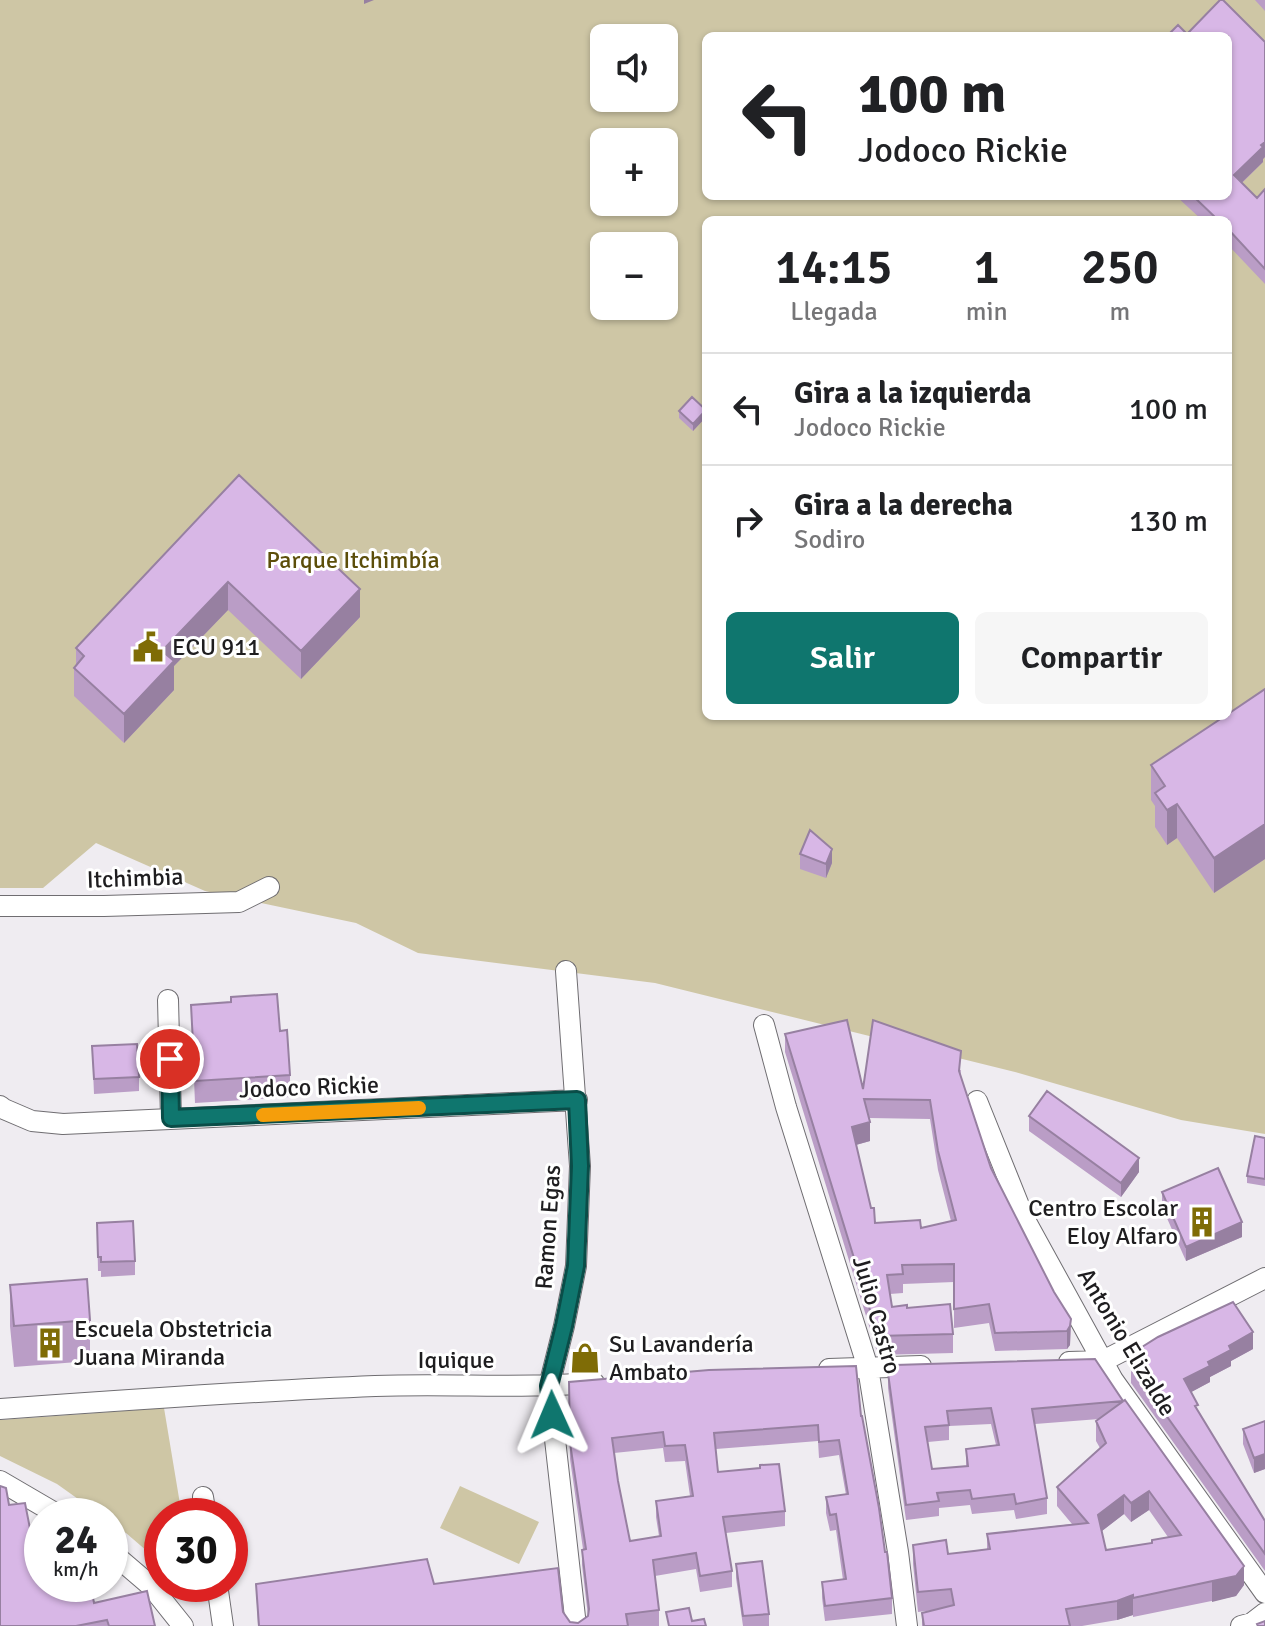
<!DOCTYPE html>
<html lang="es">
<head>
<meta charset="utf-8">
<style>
	:root { --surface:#fff; --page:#f6f6f6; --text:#202124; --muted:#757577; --line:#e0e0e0; --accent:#0f766e }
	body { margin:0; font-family:Signika,sans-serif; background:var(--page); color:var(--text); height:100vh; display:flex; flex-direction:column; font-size:30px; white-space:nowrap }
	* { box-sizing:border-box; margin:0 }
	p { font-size:26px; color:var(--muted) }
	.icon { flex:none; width:44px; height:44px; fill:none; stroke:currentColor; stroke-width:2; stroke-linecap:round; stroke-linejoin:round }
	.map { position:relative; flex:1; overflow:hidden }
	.drawer { position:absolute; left:702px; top:216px; width:530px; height:504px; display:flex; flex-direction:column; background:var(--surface); border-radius:12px; box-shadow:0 2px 6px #0004 }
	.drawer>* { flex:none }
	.banner { position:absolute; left:702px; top:32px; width:530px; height:168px; border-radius:12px; box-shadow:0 2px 6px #0004; background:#fff; color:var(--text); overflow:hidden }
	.controls { position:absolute; left:590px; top:24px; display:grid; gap:16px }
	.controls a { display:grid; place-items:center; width:88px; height:88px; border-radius:12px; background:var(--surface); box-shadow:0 2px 6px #0004; font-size:40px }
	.speed { position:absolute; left:24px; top:1498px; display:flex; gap:16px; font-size:40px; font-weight:700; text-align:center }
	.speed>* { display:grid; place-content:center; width:104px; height:104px; border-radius:50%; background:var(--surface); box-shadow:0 2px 6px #0004; line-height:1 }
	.speed small { font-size:20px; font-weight:400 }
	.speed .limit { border:12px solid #d22; background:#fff; color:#111 }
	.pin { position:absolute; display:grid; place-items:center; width:68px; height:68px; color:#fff; margin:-34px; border:4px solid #fff; border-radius:50%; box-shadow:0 2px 8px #0007 }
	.me { position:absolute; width:88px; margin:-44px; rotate:359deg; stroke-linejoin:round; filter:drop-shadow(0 0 6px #0008) }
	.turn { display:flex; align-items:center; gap:28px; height:168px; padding:0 24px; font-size:36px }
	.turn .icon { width:104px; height:104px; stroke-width:2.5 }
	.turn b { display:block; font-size:56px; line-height:68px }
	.eta { display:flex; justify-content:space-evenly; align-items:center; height:136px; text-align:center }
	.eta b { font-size:48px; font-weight:600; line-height:56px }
	.button { display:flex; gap:16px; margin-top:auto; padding:16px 24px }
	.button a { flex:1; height:92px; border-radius:12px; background:var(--accent); color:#fff; font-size:32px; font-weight:600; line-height:92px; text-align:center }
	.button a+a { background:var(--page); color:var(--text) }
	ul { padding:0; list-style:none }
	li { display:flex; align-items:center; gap:24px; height:112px; padding:0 24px; border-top:2px solid var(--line) }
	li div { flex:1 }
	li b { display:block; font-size:30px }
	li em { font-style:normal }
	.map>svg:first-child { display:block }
	.green { fill:#cec6a5; fill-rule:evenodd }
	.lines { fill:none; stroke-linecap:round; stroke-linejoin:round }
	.street-casing { stroke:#6f6d71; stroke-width:22 }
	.street { stroke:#fff; stroke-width:20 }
	.wall { fill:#ba9dc6; fill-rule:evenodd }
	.shaded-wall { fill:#9780a1 }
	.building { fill:#d8b7e6; stroke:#9780a1; stroke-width:2; fill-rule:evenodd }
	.route-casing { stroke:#0a4d48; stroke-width:20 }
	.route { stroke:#0f766e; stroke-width:14 }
	.slow { stroke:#f59e0b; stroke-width:14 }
	.labels { text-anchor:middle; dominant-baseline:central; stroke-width:6; stroke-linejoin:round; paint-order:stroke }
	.park-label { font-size:24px; fill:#5c4e0a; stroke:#fff }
	.poi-label { font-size:24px; fill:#1e1d1f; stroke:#fff; text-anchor:start }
	.street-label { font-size:24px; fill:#1e1d1f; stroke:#fff }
</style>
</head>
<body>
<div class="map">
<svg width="1265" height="1626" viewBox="0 0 1265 1626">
	<rect width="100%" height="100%" fill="#efecf1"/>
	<path class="green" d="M0,0H1265V1134L1181,1120L1015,1072L655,983L418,953L356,923L205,891L96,843L43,888H0ZM706,36H1228V196H706ZM604,38H664V98H604ZM604,142H664V202H604ZM706,220H1228V716H706ZM604,246H664V306H604Z
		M164,1408L182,1516H162V1564L126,1533L110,1522V1516H102L57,1484L0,1456V1420Z
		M460,1486L539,1522L519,1564L440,1528Z"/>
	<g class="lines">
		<g class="street-casing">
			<path id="street" d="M0,906H104L239,902L269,887
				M566,971L580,1166L576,1266L564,1326L549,1386L576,1626
				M168,1000L171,1118
				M764,1025L786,1107L868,1368L898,1552L907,1626
				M977,1101L1024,1218L1113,1380L1265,1593
				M0,1106L4,1109L32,1121L63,1124L577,1100
				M1069,1362L1103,1361L1265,1278
				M829,1369L921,1366
				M0,1409C125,1400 250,1391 375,1386C448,1383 521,1389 594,1383
				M0,1481L60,1516
				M203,1497L206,1516
				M110,1551L151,1586L183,1626
				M217,1584L223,1626
				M1241,1626L1252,1623L1265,1613"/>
		</g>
		<use href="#street" class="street"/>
	</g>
	<path class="wall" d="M1220,0H1223L1265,42V157L1263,159V162L1242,183L1257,198L1265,189V284L1228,245V220H1202L1176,196H1228V36H1167L1178,25L1187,34Z
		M1255,0H1265V11Z
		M679,411L706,417L693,431L679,418Z
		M239,475L360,617L301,679L228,610L174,666V690L124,743L74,696V668L76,666V648Z
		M1265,689V859L1214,893L1177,838L1167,845L1155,827V806L1151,800V765Z
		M800,854L832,863L826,878L800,869Z
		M191,1005L280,1031L290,1075V1097L195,1103Z
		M785,1034L863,1089L961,1070L960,1076L991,1168L1054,1292L1071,1319L1070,1345L1067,1349L995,1351L989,1323L954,1328V1282L903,1284V1293L890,1294L892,1307L907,1308L953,1334V1353L878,1355L785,1052ZM869,1118L930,1119L938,1170L951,1221L921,1228L875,1223L856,1145L870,1141Z
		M92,1046L139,1077V1091L94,1094Z
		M1029,1116L1139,1172L1121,1197L1029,1131Z
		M1265,1138V1186L1247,1183V1176Z
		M1162,1192L1242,1237L1186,1261L1162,1207Z
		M97,1223L135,1261V1275L101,1277V1271H98Z
		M10,1285L90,1320V1361L14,1367L10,1326Z
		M1253,1349L1231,1361V1366L1210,1377V1382L1191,1392L1198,1411L1265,1521V1571L1131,1383V1366Z
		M1095,1359L1244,1585L1236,1596L1133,1617V1615L1117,1620L1082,1626H922V1613L935,1610L918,1612L913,1564V1545L948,1554L987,1549V1534L1072,1524L1057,1506V1487L1100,1448L1096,1441V1421L1099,1419L1035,1424L1047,1498V1514L1016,1519L1014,1510L972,1514L970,1505L939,1508V1516L906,1520L888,1388V1373ZM991,1424L996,1445L966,1449V1466L932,1469L928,1442L949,1440V1426ZM1149,1510L1168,1537L1152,1540V1543L1106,1550L1102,1531L1124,1514L1131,1522Z
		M569,1382L861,1416L892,1598V1614L825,1621L822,1598V1582L843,1580L836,1530L830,1531L826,1513V1497L846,1495L839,1455L819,1458L818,1441L716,1449L718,1472L785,1511V1526L726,1533L732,1571V1587L700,1592L696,1569L655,1576L659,1610V1626H258L256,1584H434L563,1612L570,1622L578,1623L588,1616L582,1565V1550L583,1549L570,1459ZM663,1448L665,1462L685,1461L690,1496L656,1501V1517L659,1536L630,1541L618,1481L614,1453Z
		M1265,1421V1469L1254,1473L1243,1444V1429Z
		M9,1505L33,1544L78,1595L94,1603L155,1626H0Z
		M736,1564L769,1614V1626H743L736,1578Z"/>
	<path class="shaded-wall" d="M364,0H374L364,4Z
		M1265,142V157L1263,159V162L1234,190V175Z
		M706,410V417L693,431V424Z
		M228,582V610L174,666V690L124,743V714L162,651Z
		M360,589V617L301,679V651Z
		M1177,804V838L1167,845V810Z
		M1265,824V859L1214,893V858Z
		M832,849V863L826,878V864Z
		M870,1122V1141L852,1146V1127Z
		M1139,1158V1172L1121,1197V1183Z
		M1242,1222V1237L1186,1261V1247Z
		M1071,1319L1070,1345L1067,1349V1331Z
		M1253,1332V1349L1231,1361V1366L1210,1377V1382L1184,1396V1379L1229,1346Z
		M1265,1454V1469L1254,1473V1458Z
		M1149,1491V1510L1131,1522V1503Z
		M1124,1495V1514L1098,1534V1515Z
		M1244,1566V1585L1236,1596L1212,1602V1582Z
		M1133,1595V1615L1117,1620V1601Z"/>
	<path class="building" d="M1220,0H1223L1265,42V142L1261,145L1263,147L1234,175L1257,198L1265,189V269L1228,229V220H1218L1193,196H1228V36H1167L1178,25L1187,34Z
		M692,397L706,410L693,424L679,411Z
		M239,475L360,589L301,651L228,582L162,651L174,661L124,714L74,668L84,656L76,648Z
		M1265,689V824L1214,858L1177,804L1167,810L1155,793L1165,786L1151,765L1225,716H1228V714Z
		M810,830L832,849L826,864L800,854Z
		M277,994L280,1031L287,1030L290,1075L195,1081L191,1005L231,1002V997Z
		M847,1020L863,1089L873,1020L961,1051L959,1071L991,1168L1054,1292L1071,1319L1070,1326L1067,1331L995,1333L989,1304L954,1309V1264L902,1265L903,1274L887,1275L892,1307L907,1305V1308L950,1304L953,1334L878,1336L785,1034ZM864,1099L930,1100L938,1151L956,1220L921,1228L920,1220L875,1223L874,1208H871L852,1127L870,1122Z
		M137,1044L139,1077L94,1079L92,1046Z
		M1047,1091L1139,1158L1121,1183L1029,1116Z
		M1255,1136L1265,1138V1179L1247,1176Z
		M1218,1168L1242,1222L1186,1247L1162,1192Z
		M133,1221L135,1261L101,1262V1257H98L97,1223Z
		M87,1279L90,1320L14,1326L10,1285Z
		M1233,1302L1253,1332L1229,1346L1231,1350L1208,1362L1210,1366L1184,1379L1198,1405L1195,1406L1265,1521V1554L1131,1366L1134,1352L1158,1337Z
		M1095,1359L1123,1401L1032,1409L1047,1498L1016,1504L1014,1494L972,1499L970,1490L937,1493L939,1501L906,1505L888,1373L895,1365ZM991,1408L999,1445L966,1449L968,1466L932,1469L925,1427L949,1425L947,1411Z
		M856,1366L861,1416H862L879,1508L885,1552H887L892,1598L825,1606L822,1582L846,1579L836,1514L830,1515L826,1497L848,1494L839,1440L819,1442L818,1425L714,1433L718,1472L760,1468V1465L779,1464L785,1511L723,1517L732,1571L700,1576L696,1553L653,1560L659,1610L626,1614L628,1626H259L256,1584L427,1559L434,1584L558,1568L563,1612L570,1622L578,1623L588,1616L589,1609L582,1550L586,1549L570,1443L569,1382L709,1370ZM663,1432L665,1446L685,1445L693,1496L656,1501L661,1536L630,1541L618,1481L612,1438Z
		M1125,1400L1244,1566L1236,1576L1133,1598V1595L1117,1601L1066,1609L1070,1626H924L922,1613L954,1605L951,1589L918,1592L913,1545L946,1540L948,1554L974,1551L990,1549L987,1534L1088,1523L1057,1487L1106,1443L1096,1421ZM1149,1491L1181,1535L1152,1540V1543L1106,1550L1098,1515L1124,1495L1131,1503Z
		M1265,1421V1454L1254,1458L1243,1429Z
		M0,1486L6,1488L9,1505L25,1503L33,1544L42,1543V1584H75L78,1595L92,1592L94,1603L147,1591L155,1626H109L107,1620L76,1626H0Z
		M762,1561L769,1614L743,1616L736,1564Z
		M689,1608L692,1621L704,1619L706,1626H669L666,1612Z
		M1265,1621V1626H1258L1257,1624Z"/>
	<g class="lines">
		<g class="route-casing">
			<path id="route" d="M170,1059L171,1118L577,1100L580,1166L576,1266L564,1326L549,1386L552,1415"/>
		</g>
		<use href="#route" class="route"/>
		<path class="slow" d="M263,1115L419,1108"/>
	</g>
	<defs>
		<g id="civic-bare" transform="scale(2.4)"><path d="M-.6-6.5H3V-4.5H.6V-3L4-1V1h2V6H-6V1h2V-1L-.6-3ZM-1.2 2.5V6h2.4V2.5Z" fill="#7f6c06" stroke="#fff" stroke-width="2.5" paint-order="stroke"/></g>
		<g id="building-bare" transform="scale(2.4)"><path d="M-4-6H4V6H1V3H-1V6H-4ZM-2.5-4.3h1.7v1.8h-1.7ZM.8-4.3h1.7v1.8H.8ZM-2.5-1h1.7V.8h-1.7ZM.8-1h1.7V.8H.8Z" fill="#7f6c06" stroke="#fff" stroke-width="2.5" paint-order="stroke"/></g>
		<g id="shop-bare" transform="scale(2.4)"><path d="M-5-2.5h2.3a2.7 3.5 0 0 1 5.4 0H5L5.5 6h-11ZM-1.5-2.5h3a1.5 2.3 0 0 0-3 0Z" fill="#7f6c06" stroke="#fff" stroke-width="2.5" paint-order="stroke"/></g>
	</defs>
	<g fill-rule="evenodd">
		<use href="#civic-bare" x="148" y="647"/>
		<use href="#building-bare" x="1202" y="1222"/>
		<use href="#building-bare" x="50" y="1343"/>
		<use href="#shop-bare" x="585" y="1358"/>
	</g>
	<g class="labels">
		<g class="park-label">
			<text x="353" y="560">Parque Itchimbía</text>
		</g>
		<g class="poi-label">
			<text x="172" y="647">ECU 911</text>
			<text x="1178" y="1208" text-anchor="end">Centro Escolar<tspan x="1178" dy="28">Eloy Alfaro</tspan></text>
			<text x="74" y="1329">Escuela Obstetricia<tspan x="74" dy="28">Juana Miranda</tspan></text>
			<text x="609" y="1344">Su Lavandería<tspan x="609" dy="28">Ambato</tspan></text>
		</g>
		<g class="street-label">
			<text transform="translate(135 878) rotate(-2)">Itchimbia</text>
			<text transform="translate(309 1087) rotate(-2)">Jodoco Rickie</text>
			<text transform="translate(548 1227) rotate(-86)">Ramon Egas</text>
			<text transform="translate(877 1315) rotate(74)">Julio Castro</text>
			<text transform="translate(1127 1342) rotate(59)">Antonio Elizalde</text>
			<text x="456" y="1360">Iquique</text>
		</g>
	</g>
</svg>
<div class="controls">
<a><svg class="icon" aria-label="sound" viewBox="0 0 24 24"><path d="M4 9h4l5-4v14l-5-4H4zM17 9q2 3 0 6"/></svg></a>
<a>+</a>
<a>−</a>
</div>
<div class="speed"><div>24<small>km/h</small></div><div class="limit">30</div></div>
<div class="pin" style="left:170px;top:1059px;background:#d93025"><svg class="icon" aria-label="arrive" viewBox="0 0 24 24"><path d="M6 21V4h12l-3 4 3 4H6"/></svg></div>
<svg class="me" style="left:552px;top:1415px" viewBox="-20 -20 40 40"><path d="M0-17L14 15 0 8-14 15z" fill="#0f766e" stroke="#fff" stroke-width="4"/></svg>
<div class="banner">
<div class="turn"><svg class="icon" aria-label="left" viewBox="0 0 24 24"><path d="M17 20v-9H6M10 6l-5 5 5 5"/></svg><div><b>100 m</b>Jodoco Rickie</div></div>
</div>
<section class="drawer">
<div class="eta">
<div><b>14:15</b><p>Llegada</p></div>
<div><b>1</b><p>min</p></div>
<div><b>250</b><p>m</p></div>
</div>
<ul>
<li><svg class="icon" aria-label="left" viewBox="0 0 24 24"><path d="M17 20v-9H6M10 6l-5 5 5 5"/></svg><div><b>Gira a la izquierda</b><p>Jodoco Rickie</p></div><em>100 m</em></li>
<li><svg class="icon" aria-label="right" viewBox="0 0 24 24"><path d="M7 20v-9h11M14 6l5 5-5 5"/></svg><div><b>Gira a la derecha</b><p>Sodiro</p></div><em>130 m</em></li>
</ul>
<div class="button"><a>Salir</a><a>Compartir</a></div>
</section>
</div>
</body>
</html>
